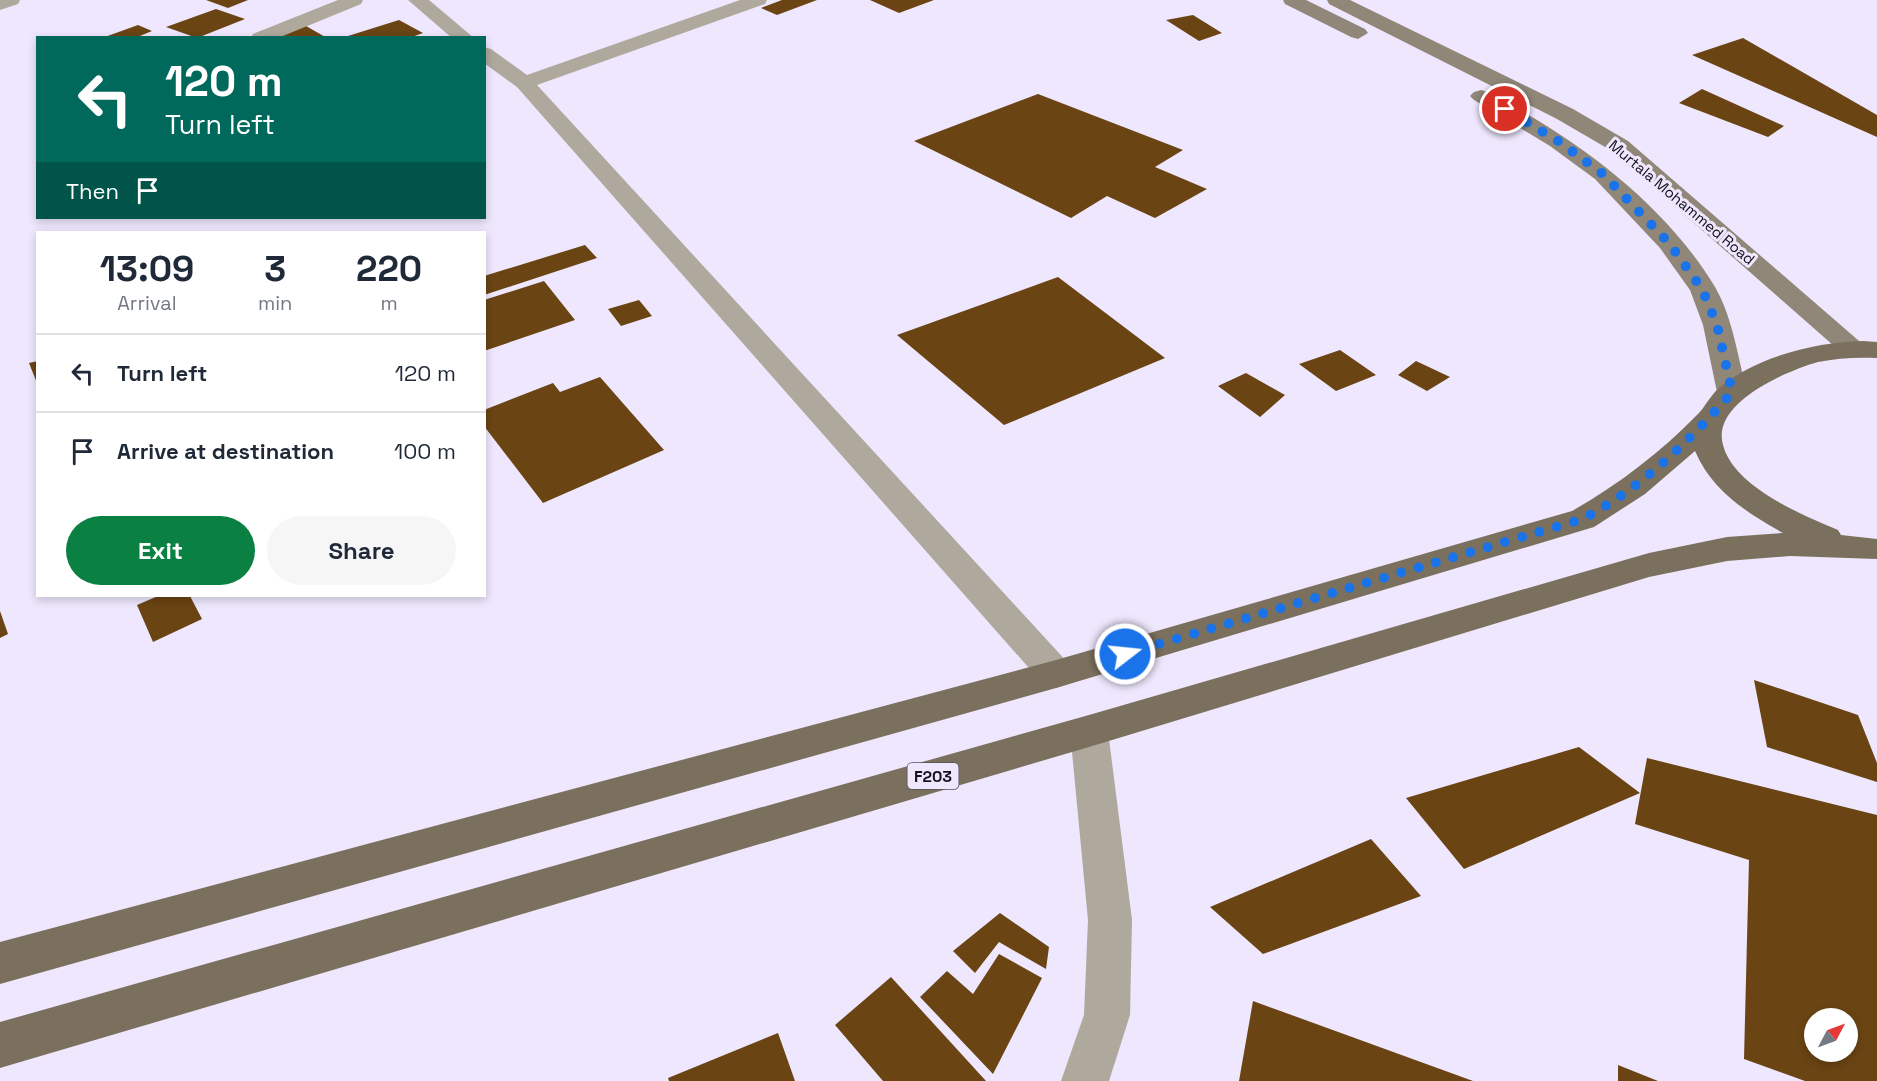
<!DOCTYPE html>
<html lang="en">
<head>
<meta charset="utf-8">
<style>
	:root { --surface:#fff; --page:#f6f6f7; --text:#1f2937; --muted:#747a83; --line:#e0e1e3; --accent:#0b8043 }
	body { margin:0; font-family:"Space Grotesk",sans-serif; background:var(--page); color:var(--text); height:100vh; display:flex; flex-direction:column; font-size:22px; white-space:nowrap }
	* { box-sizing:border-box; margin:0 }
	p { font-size:20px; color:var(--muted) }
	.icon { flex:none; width:33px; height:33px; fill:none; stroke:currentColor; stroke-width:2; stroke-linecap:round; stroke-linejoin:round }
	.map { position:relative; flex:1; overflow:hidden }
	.drawer { position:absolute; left:36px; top:231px; width:450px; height:366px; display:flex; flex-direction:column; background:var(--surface); border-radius:0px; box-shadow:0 3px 9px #0003 }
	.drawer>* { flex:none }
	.banner { position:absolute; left:36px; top:36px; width:450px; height:183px; border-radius:0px; box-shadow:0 3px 9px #0003; background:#00695c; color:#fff; overflow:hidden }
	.needle { width:39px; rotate:49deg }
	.buttons { position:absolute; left:1804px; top:1008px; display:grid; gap:12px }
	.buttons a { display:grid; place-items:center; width:54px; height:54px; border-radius:50%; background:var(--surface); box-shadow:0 3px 9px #0003; font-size:30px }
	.pin { position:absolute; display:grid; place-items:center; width:51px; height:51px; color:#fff; margin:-26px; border:3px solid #fff; border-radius:50%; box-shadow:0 2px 6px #0007 }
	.me { position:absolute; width:66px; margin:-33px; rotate:74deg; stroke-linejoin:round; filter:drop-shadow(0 0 4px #0008) }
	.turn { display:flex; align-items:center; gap:21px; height:126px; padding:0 30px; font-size:27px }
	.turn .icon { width:78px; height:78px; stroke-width:2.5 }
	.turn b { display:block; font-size:42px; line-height:51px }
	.then { display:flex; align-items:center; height:57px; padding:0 30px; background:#0003; gap:12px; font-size:22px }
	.eta { display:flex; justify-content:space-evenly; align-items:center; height:102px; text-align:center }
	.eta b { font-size:36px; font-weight:700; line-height:42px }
	.cta { display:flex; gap:12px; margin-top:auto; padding:12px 30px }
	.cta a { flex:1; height:69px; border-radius:36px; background:var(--accent); color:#fff; font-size:24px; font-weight:700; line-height:69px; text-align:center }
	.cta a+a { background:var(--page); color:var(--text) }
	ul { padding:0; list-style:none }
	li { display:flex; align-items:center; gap:18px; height:78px; padding:0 30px; border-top:2px solid var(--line) }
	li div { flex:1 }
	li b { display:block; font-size:22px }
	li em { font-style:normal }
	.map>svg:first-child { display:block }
	.building { fill:#6a4413; fill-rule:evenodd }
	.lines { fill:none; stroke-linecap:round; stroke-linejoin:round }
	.minor { fill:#aea89d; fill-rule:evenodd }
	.secondary { fill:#908778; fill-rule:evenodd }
	.primary { fill:#7b705d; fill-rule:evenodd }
	.route { stroke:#1a73e8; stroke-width:10; stroke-dasharray:0 18 }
	.labels { text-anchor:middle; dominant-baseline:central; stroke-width:6; stroke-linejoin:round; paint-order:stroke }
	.far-street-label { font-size:15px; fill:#14111a; stroke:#eee7fd }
	.shield { fill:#eee7fd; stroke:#55515e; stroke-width:1.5 }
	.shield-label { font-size:16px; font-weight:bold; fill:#14111a }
</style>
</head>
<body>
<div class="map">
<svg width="1877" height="1081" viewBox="0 0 1877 1081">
	<rect width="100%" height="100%" fill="#eee7fd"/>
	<path class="building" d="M206,0H248L228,8Z
		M782,0H817L777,15L761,8Z
		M870,0H934L899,13Z
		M216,9L245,19L197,38L166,27Z
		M1193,15L1222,33L1199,41L1166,20Z
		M399,20L423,33L409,38L348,36Z
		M138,25L152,31L135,38H102Z
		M306,26L327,38H273Z
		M1743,38L1877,115V137L1692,55Z
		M1702,89L1784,126L1768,137L1679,103Z
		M1038,94L1183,150L1155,167L1207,189L1155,218L1107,196L1071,218L914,141Z
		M585,245L597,258L484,295V276Z
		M1058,277L1165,358L1004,425L897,335Z
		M544,281L575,320L484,351V300Z
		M639,300L652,316L621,326L608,309Z
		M1340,350L1376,375L1336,391L1299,364Z
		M38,361V383H37L29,363Z
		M1416,361L1450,377L1427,391L1398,375Z
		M1246,373L1285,395L1260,417L1218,386Z
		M600,377L664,450L543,503L484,426V410L553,383L560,392Z
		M158,596H190L202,619L153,642L137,605Z
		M0,611L8,634L0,638Z
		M1754,680L1858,715L1877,763V782L1767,747Z
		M1579,747L1640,793L1464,869L1406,798Z
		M1647,758L1877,815V1081H1805L1744,1059L1749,860L1635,824ZM1815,1018H1848V1052H1815Z
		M1371,839L1421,896L1263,954L1210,907Z
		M1000,913L1049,947L1046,969L999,942L975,973L953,951Z
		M999,954L1042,978L993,1074L920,997L947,971L973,994Z
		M891,977L986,1081H883L835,1025Z
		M1253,1001L1473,1081H1239Z
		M778,1033L795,1081H669L668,1078Z
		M1618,1065L1658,1081H1618Z"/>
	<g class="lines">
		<path class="minor" d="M0,0H20L18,4L0,10Z
			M338,0H363L361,4L278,38H251L253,34Z
			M408,0H429L474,38H452Z
			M740,0H767L765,4L537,85L1069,664L1074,674L1069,684L1056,688L1043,684L517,87L484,63V47L491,49L527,75Z
			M1089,715L1102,720L1108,731L1132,920L1130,1015L1109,1081H1061L1084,1015L1088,920L1070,731L1076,720Z"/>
		<path class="secondary" d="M1283,0H1306L1365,29L1368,33L1358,39L1351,37L1285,4Z
			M1327,0H1350L1573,109L1628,141L1866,347L1862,353L1852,355L1842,353L1612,151L1557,119L1329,4Z
			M1481,90C1497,94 1511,105 1525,113C1598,155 1671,214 1715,287C1733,318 1738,358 1747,392L1742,398L1732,401L1722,398L1717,392L1703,325L1690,290L1660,248L1595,179L1550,146L1474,100L1470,96L1474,92Z"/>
		<path class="primary" d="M1863,341L1877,342V358C1857,357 1837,358 1818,362C1786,371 1711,403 1723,445C1734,487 1802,515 1838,530L1841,535L1877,539V559L1790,556L1727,561L1649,577L1089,747L0,1068V1022L1089,715L1649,553L1727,537L1783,533C1746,512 1712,491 1695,451L1645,494L1594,527L1056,688L0,984V942L1056,660L1572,511C1618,485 1661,452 1698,414C1705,407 1710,396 1718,389C1754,357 1816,342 1863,341Z"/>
	</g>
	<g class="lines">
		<path class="route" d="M1125,654L1583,519C1642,487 1688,443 1732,392L1717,325L1702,289L1669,243L1603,174L1558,141L1505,109"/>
	</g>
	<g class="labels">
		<g class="far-street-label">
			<text transform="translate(1682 202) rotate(40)">Murtala Mohammed Road</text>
		</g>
		<rect class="shield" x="907.5" y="763" width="51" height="26" rx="4.5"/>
		<g class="shield-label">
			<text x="933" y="776">F203</text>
		</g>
	</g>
</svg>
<div class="buttons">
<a><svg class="needle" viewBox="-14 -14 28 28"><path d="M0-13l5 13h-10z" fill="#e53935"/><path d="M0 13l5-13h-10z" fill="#747a83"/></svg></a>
</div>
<div class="pin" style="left:1505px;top:109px;background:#d93025"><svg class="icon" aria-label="arrive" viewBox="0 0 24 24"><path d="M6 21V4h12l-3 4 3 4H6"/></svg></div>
<svg class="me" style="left:1125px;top:654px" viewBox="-20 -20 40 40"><circle r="17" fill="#1a73e8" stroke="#fff" stroke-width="3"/><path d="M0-11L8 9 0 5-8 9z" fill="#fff"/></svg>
<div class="banner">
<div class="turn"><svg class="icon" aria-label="left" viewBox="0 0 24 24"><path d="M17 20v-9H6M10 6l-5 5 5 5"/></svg><div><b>120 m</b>Turn left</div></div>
<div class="then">Then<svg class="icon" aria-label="arrive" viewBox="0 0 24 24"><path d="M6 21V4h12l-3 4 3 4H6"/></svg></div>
</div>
<section class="drawer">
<div class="eta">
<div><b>13:09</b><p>Arrival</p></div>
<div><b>3</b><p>min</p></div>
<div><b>220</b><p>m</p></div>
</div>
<ul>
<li><svg class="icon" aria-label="left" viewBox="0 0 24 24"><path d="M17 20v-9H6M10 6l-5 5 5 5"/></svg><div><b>Turn left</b></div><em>120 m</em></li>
<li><svg class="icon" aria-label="arrive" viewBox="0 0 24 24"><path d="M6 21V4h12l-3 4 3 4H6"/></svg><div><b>Arrive at destination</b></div><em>100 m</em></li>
</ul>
<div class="cta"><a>Exit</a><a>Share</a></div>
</section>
</div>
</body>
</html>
